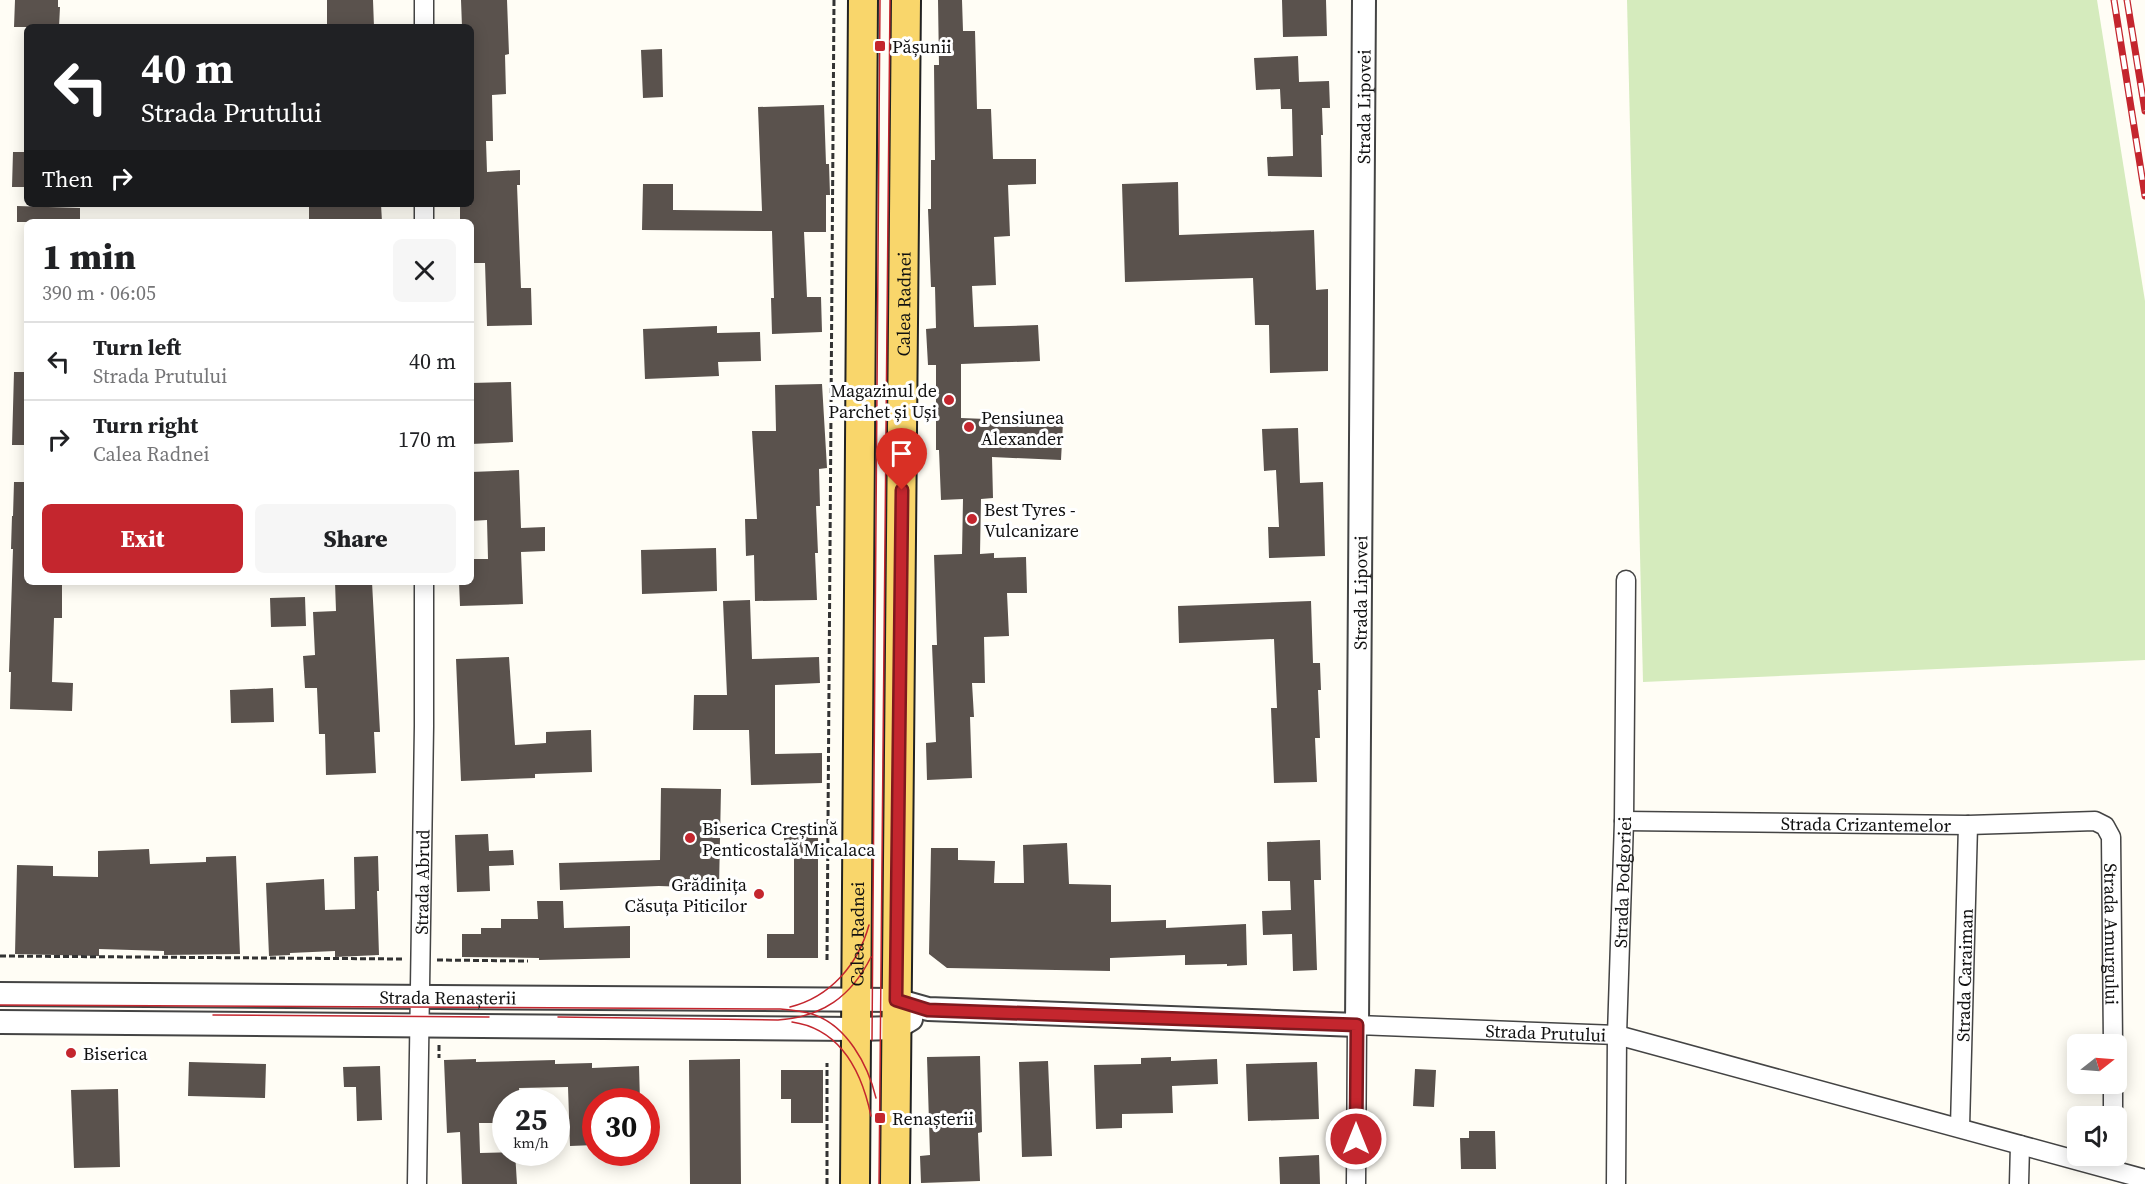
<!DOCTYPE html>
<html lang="en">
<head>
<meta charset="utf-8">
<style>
	:root { --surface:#fff; --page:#f6f6f6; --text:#202124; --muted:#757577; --line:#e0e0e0; --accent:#c4262e }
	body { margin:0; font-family:"Source Serif 4",serif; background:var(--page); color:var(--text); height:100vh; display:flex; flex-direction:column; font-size:22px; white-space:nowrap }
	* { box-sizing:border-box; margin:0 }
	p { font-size:20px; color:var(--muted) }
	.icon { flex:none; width:33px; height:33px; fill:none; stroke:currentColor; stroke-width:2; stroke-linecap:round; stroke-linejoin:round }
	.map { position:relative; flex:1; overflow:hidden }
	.side { position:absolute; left:24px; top:219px; width:450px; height:366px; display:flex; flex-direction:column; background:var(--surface); border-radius:9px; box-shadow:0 3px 15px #0003 }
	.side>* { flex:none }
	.banner { position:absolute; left:24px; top:24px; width:450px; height:183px; border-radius:9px; box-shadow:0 3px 15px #0003; background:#202124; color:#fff; overflow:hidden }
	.needle { width:39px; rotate:73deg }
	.buttons { position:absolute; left:2067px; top:1034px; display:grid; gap:12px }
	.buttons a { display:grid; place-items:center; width:60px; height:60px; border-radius:9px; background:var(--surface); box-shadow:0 3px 15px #0003; font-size:30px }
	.speed { position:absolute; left:492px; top:1088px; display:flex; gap:12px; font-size:30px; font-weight:700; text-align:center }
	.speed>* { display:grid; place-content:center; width:78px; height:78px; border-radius:50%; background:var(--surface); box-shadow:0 3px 15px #0003; line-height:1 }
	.speed small { font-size:15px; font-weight:400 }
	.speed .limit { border:9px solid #d22; background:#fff; color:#111 }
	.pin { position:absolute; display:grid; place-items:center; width:51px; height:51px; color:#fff; margin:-62px -26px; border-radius:50% 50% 50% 0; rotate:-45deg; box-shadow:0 0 6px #0007 }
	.pin .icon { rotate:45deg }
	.me { position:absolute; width:66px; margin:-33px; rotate:0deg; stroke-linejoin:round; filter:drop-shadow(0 0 4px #0008) }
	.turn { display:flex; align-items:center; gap:21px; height:126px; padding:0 18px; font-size:27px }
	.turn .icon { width:78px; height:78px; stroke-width:2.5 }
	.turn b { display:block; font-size:42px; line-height:51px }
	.then { display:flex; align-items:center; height:57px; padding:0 18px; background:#0003; gap:12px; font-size:22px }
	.round { display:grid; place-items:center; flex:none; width:63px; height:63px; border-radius:9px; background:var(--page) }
	.headline { display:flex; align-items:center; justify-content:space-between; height:102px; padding:0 18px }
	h1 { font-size:36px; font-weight:800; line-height:45px }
	.action { display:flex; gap:12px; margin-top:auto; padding:12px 18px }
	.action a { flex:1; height:69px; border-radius:9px; background:var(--accent); color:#fff; font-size:24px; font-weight:800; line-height:69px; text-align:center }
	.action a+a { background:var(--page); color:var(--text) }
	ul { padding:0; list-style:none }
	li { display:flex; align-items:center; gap:18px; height:78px; padding:0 18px; border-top:2px solid var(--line) }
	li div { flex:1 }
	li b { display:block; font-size:22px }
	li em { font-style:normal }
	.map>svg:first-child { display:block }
	.green { fill:#d5ebbd }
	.building { fill:#5a524d }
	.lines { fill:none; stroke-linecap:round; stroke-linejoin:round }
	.minor-casing { stroke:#444; stroke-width:21 }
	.tertiary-casing { stroke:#444; stroke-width:26 }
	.primary-casing { stroke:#222; stroke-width:32 }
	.path { stroke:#333; stroke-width:3; stroke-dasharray:6 3; stroke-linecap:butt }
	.minor { stroke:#fff; stroke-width:18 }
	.tertiary { stroke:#fff; stroke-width:22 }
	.primary { stroke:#f9d66b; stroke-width:28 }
	.tram { stroke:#c4262e; stroke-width:1.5 }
	.rail-casing { stroke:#c4262e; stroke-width:7 }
	.rail { stroke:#fff; stroke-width:4.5; stroke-dasharray:14; stroke-linecap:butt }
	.route-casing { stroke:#7f191e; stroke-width:15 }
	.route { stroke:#c4262e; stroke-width:10 }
	.poi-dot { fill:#c4262e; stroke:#fff; stroke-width:2 }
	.labels { text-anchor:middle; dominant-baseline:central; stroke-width:6; stroke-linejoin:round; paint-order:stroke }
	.poi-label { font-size:18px; fill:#111; stroke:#fff; text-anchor:start }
	.street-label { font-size:18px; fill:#111; stroke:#fff }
</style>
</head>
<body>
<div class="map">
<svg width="2145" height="1184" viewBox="0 0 2145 1184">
	<rect width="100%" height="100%" fill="#fffdf5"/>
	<path class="green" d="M1627,0H2097L2145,301V660L1643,682Z"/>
	<path class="building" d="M15,0H58V7H60L59,27H14Z
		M327,0H373L374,27H327Z
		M461,0H507L509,54L505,55L506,94L492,95L493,141H486L487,172L520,170V185H517L521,288H531L532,325L487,326L485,263H471V222H460V206L471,205V27H462Z
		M938,0H962L963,31H975L977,109H991L993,159H1036V184L1008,185L1010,236L994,237L996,285L972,286L974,327L1038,325L1040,361L961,364V418L1063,422L1061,460L992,457L993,498L981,499L980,554L994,553V558L1026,557L1027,593H1007L1009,636L984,637L985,683H972L974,717H970L972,778L927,780L926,743L936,742L932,645H937L934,555L962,554L963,499L941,500L939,450H936V365H928L926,329L936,328L935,287H931L928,209H931V160H935L934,65H939Z
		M1282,0H1326L1327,36L1283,37Z
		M662,49L663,97L643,98L641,50Z
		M1298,56L1299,82L1329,81L1330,108H1322L1323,135H1321L1322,177L1268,176L1267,157L1293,156L1292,109H1281L1280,89L1256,90L1254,58Z
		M824,105L826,164H829L830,195H826V232H804L807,297H821L822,332L772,334L771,298H774L772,231L642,230L643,184H673V210L762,211L758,107Z
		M13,152H27V187H12Z
		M1178,182L1179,235L1314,230L1316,290L1328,289V371L1270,373L1269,325H1255L1253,278L1125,282L1122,184Z
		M309,204H381L382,222H309Z
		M17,206L80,208V222H17Z
		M717,326V333L760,332L761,361L718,362L719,376L645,379L643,329Z
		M14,372H27V445H12Z
		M511,382L513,442L471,444V383Z
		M822,384L827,468L819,469L820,506H816L818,553H815L817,600L755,601L754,555L746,556L745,519H757L752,431H776L775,385Z
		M1298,428L1300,483L1323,482L1325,556L1269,558L1268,527H1279L1276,470L1264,471L1262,429Z
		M519,470L521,528L545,527V551L521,552L523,604L460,606L459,582H471V559H488L487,520L471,521V472Z
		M14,482H27V582H62V618H54L52,682L73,683L72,711L10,709L11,672H9L13,549H11L12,516H13Z
		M716,548L717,591L642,594L641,550Z
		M335,582H372L380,732H374L376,773L326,775L325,734H319L317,688H305L303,656L315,655L313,612L336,611Z
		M305,597L306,626L271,627L270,598Z
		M750,600L752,659L819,657L820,683L775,685V754L822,753V783L751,785L749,730H693L694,695H727L723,601Z
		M1311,601L1313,663H1320L1321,690H1318L1320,738H1315L1317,782L1274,783L1271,708H1277L1274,639L1179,643L1178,606Z
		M509,657L515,745L546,743V732L591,730L592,772L535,774V778L461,781L456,659Z
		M273,688L274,722L231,723L230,690Z
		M661,788L721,789L719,888L659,886L560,890L559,863L660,860Z
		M784,829H818V958H767V934H794V856H784Z
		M488,834L489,851L513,850L514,865L489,866L490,891L457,892L455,835Z
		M1320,840L1321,880H1314L1317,970L1293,971L1292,934L1263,935L1262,911L1291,910L1290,881H1268L1267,842Z
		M1067,843L1069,884L1111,885V922L1166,920V928L1246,924L1247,965L1227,966V964L1185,965V955L1110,958V971L947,968L929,954L931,848H958V860L995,861L994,883H1024L1023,845Z
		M149,849L150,864L206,862V857L236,856L240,954L164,955V951L99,949V956L15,954L17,865L53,866V876L98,877V851Z
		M378,856L379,891H377L379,955L335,957V951L290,953V955L269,956L266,883L324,879L325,910L355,909L354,857Z
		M537,901H563L564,928L630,926V958L539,960V958L462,957V934H481V928H501V919H538Z
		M980,1056L982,1132L978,1133L980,1181L921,1183L920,1156L930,1155L927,1057Z
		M1171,1057V1061L1217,1059L1218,1084L1172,1086L1173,1113L1122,1114V1128L1096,1129L1094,1065L1141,1064V1058Z
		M476,1059V1062L555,1060V1064L592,1063V1068L639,1066L640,1101H593L595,1145L570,1146L568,1087L519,1088L520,1101H506V1123H479L480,1153L515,1152L517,1184H462L460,1132L447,1133L444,1060Z
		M740,1059L741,1184H690L689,1060Z
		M1048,1061L1052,1156L1022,1157L1019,1062Z
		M189,1062L266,1064L265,1098L188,1096Z
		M1317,1062L1319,1119L1248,1121L1246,1064Z
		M380,1066L382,1120L357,1121L356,1087H344L343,1067Z
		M1415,1069L1436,1070L1434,1107L1413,1106Z
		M781,1070H823V1123H791V1099H781Z
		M118,1089L120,1167L74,1168L71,1090Z
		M1469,1131H1495L1496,1169H1461L1460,1138H1469Z
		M1319,1155L1320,1184H1280L1279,1157Z"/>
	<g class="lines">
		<g class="minor-casing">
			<g id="minor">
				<path d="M424,0V27"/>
				<path d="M424,204V222"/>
				<path id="s1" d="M1624,821L1968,825L2095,821L2105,826L2111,837L2113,1044"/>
				<path d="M2113,1083V1116"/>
				<path id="s2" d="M1960,1127L1968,825"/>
				<path id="s3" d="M417,1184L424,726V582"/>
				<path id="s4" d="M1356,1184L1357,1025L1617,1035L2145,1179"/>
				<path id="s5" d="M1616,1184L1617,1035L1624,821L1626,580"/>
				<path d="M2019,1184L2020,1145"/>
			</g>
		</g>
		<g class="tertiary-casing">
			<g id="tertiary">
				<path id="s6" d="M0,994L896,1000L928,1009L1357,1025L1364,0"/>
				<path d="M0,1022L856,1029L896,1028L911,1019"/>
			</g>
		</g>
		<g class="primary-casing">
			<g id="primary">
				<path id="s7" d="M855,1184L863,0"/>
				<path id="s8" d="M895,1184L906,0"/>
			</g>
		</g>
		<path class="path" d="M0,956L403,959
			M437,960L528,961
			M827,960L834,0
			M439,1045V1058
			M827,1184V1063"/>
		<use href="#minor" class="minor"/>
		<use href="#tertiary" class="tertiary"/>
		<use href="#primary" class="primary"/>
		<path class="tram" d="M0,1005L779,1009C790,1010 802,1011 812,1014C847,1025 868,1065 876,1098
			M790,1007C830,997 858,965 869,925
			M213,1015L489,1017
			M558,1017L778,1020C822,1017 851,997 871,957
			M792,1022C841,1029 862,1073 871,1116
			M872,1040L880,0
			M879,1184L890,0"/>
		<g class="rail-casing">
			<path id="rail" d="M2114,0L2145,196
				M2127,0L2145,111"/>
		</g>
		<use href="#rail" class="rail"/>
	</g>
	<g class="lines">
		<g class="route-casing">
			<path id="route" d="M902,490L896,1000L928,1010L1357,1025L1356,1139"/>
		</g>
		<use href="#route" class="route"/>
	</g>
	<g class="poi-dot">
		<rect x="874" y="40" width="12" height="12" rx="3"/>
		<circle cx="949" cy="400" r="6"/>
		<circle cx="969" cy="427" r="6"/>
		<circle cx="972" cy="519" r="6"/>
		<circle cx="690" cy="838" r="6"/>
		<circle cx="759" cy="894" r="6"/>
		<circle cx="71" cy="1053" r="6"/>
		<rect x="874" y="1112" width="12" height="12" rx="3"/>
	</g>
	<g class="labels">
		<g class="poi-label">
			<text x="892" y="46">Pășunii</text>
			<text x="937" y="390" text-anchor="end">Magazinul de<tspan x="937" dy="21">Parchet și Uși</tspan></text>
			<text x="981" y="417">Pensiunea<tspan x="981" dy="21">Alexander</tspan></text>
			<text x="984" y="509">Best Tyres -<tspan x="984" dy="21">Vulcanizare</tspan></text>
			<text x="702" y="828">Biserica Creștină<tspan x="702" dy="21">Penticostală Micalaca</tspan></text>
			<text x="747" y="884" text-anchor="end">Grădinița<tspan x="747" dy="21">Căsuța Piticilor</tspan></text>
			<text x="83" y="1053">Biserica</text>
			<text x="892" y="1118">Renașterii</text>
		</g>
		<g class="street-label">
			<text stroke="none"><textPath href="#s6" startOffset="2277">Strada Lipovei</textPath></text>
			<text stroke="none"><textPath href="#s8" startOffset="880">Calea Radnei</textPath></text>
			<text stroke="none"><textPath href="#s6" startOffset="1791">Strada Lipovei</textPath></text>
			<text stroke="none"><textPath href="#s1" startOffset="242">Strada Crizantemelor</textPath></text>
			<text stroke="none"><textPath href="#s5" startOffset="302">Strada Podgoriei</textPath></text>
			<text stroke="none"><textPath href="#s3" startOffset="302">Strada Abrud</textPath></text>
			<text stroke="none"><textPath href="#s7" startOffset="250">Calea Radnei</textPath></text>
			<text stroke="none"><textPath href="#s1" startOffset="592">Strada Amurgului</textPath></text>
			<text stroke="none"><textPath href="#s2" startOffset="152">Strada Caraiman</textPath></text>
			<text stroke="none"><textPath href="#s6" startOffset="448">Strada Renașterii</textPath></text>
			<text stroke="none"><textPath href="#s4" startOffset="348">Strada Prutului</textPath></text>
		</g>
	</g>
</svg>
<div class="buttons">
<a><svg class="needle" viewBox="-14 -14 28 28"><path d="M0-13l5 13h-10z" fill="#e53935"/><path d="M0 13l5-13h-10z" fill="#757577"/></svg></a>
<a><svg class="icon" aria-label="sound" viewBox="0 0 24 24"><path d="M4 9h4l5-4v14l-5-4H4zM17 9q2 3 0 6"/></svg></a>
</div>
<div class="speed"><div>25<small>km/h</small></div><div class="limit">30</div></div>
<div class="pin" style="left:902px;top:490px;background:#d93025"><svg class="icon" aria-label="arrive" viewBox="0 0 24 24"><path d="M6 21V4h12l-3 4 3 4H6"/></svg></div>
<svg class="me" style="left:1356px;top:1139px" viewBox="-20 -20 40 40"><circle r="17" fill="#c4262e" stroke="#fff" stroke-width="3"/><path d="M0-11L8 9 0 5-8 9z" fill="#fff"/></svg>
<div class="banner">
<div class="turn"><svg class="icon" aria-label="left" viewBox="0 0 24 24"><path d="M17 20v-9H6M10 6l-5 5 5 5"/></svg><div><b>40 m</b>Strada Prutului</div></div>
<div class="then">Then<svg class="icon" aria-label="right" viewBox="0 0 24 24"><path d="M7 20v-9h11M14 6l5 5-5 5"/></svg></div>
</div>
<section class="side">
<div class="headline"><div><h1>1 min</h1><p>390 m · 06:05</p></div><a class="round"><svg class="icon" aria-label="close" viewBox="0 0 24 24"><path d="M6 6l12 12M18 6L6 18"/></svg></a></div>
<ul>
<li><svg class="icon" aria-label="left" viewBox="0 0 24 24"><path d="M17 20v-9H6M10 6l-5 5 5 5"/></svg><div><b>Turn left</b><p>Strada Prutului</p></div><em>40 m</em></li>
<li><svg class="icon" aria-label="right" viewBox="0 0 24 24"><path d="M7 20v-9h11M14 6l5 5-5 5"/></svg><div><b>Turn right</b><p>Calea Radnei</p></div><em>170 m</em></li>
</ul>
<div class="action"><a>Exit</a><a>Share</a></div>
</section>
</div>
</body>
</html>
